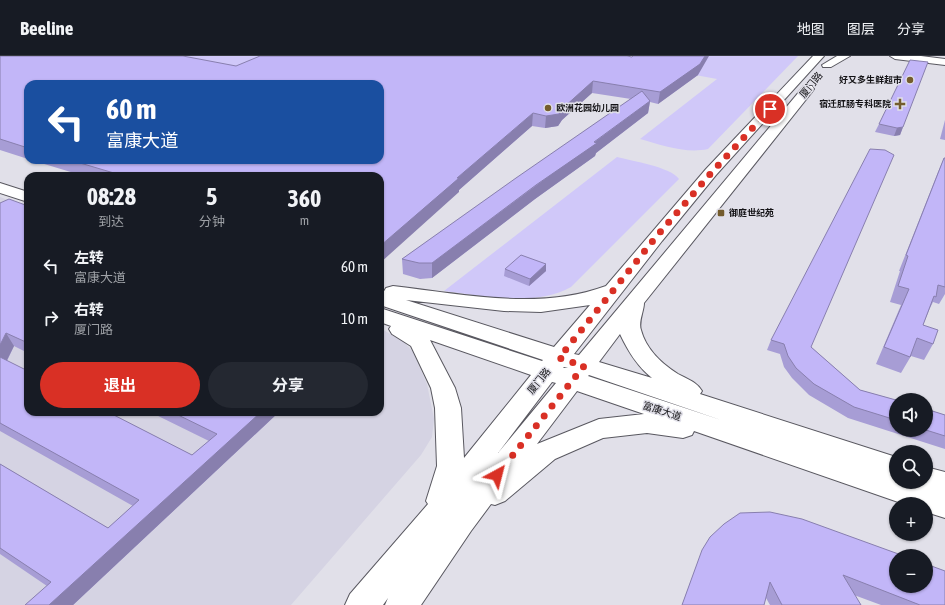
<!DOCTYPE html>
<html lang="zh">
<head>
<meta charset="utf-8">
<style>
	:root { --surface:#171b24; --page:#242831; --text:#f1f3f6; --muted:#9ea1a6; --line:#363941; --accent:#d93025 }
	body { margin:0; font-family:"Asap Condensed","Noto Sans SC",sans-serif; background:var(--page); color:var(--text); height:100vh; display:flex; flex-direction:column; font-size:15px; white-space:nowrap }
	* { box-sizing:border-box; margin:0 }
	p { font-size:13px; color:var(--muted) }
	.icon { flex:none; width:22px; height:22px; fill:none; stroke:currentColor; stroke-width:2; stroke-linecap:round; stroke-linejoin:round }
	.map { position:relative; flex:1; overflow:hidden }
	.side { position:absolute; left:24px; top:116px; width:360px; height:244px; display:flex; flex-direction:column; background:var(--surface); border-radius:12px; box-shadow:0 1px 3px #0004 }
	.side>* { flex:none }
	.banner { position:absolute; left:24px; top:24px; width:360px; height:84px; border-radius:12px; box-shadow:0 1px 3px #0004; background:#1a4fa0; color:#fff; overflow:hidden }
	.tools { position:absolute; left:889px; top:337px; display:grid; gap:8px }
	.tools a { display:grid; place-items:center; width:44px; height:44px; border-radius:50%; background:var(--surface); box-shadow:0 1px 3px #0004; font-size:20px }
	.pin { position:absolute; display:grid; place-items:center; width:34px; height:34px; color:#fff; margin:-17px; border:2px solid #fff; border-radius:50%; box-shadow:0 1px 4px #0007 }
	.me { position:absolute; width:44px; margin:-22px; rotate:38deg; stroke-linejoin:round; filter:drop-shadow(0 0 3px #0008) }
	.turn { display:flex; align-items:center; gap:14px; height:84px; padding:0 16px; font-size:18px }
	.turn .icon { width:52px; height:52px; stroke-width:2.5 }
	.turn b { display:block; font-size:28px; line-height:34px }
	.eta { display:flex; justify-content:space-evenly; align-items:center; height:68px; text-align:center }
	.eta b { font-size:24px; font-weight:700; line-height:28px }
	.action { display:flex; gap:8px; margin-top:auto; padding:8px 16px }
	.action a { flex:1; height:46px; border-radius:24px; background:var(--accent); color:#fff; font-size:16px; font-weight:700; line-height:46px; text-align:center }
	.action a+a { background:var(--page); color:var(--text) }
	ul { padding:0; list-style:none }
	li { display:flex; align-items:center; gap:12px; height:52px; padding:0 16px }
	li div { flex:1 }
	li b { display:block; font-size:15px }
	li em { font-style:normal }
	header { display:flex; align-items:center; gap:24px; box-sizing:border-box; height:56px; padding:0 20px; background:var(--surface); border-bottom:1px solid var(--line) }
	header strong { font-size:19px }
	nav { display:flex; gap:22px; margin-inline-start:auto; font-size:14px }
	.map>svg:first-child { display:block }
	.built { fill:#d5d3e3 }
	.green { fill:#d0c8f9 }
	.lines { fill:none; stroke-linecap:round; stroke-linejoin:round }
	.minor-casing { stroke:#595860; stroke-width:2 }
	.minor { fill:#fff; fill-rule:evenodd }
	.wall { fill:#a79dd5 }
	.shaded-wall { fill:#887fae }
	.building { fill:#c2b6f8; stroke:#887fae }
	.route { stroke:#d93025; stroke-width:7; stroke-dasharray:0 12.6 }
	.poi-dot { fill:#745c2d; stroke:#e1e0e9; stroke-width:1.5 }
	.labels { text-anchor:middle; dominant-baseline:central; stroke-width:3; stroke-linejoin:round; paint-order:stroke }
	.far-poi-label { font-size:9px; font-weight:bold; fill:#131215; stroke:#e1e0e9; text-anchor:end }
	.street-label { font-size:10px; fill:#131215; stroke:#e1e0e9 }
</style>
</head>
<body>
<header>
<strong>Beeline</strong>
<nav><a>地图</a><a>图层</a><a>分享</a></nav>
</header>
<div class="map">
<svg width="945" height="549" viewBox="0 0 945 549">
	<rect width="100%" height="100%" fill="#e1e0e9"/>
	<path class="built" d="M0,141L28,151V356H380V272L404,286L413,296L427,328L434,363L432,381L421,399L291,549H0Z"/>
	<path class="green" d="M172,0H263L234,11Z
		M676,0H798L708,93C686,98 661,89 640,83L717,23L679,16Z
		M617,101C632,105 671,111 679,123L571,231C536,251 483,240 444,235Z"/>
	<g class="lines">
		<g class="minor-casing">
			<path id="minor" d="M813,0H824L716,119L662,185L574,298L579,299L804,30H812L814,33L812,36L644,247C644,255 638,266 641,274C646,293 662,308 678,318C687,323 697,326 702,335L700,338L896,401V426H910L915,428L914,426H926V411L945,416V462L926,456V448H904L694,375L692,379L683,382L647,377L603,382L555,403L505,445L495,449L491,448L471,475L421,549H385L388,542L383,549H345L350,538L428,448L426,445L437,410L435,352L431,332L411,290L392,278L389,273L391,270L380,266V252L542,305L543,304L380,249V236L383,237L386,232L393,230C463,238 538,255 606,230L706,113ZM406,244L504,255L541,256L590,249L554,291ZM620,278C628,295 637,310 652,322L599,306ZM430,284L531,319L464,402L461,352L455,332ZM564,311L568,312H563ZM589,319L721,364L588,320ZM552,326L556,327L498,397ZM577,335L644,358L599,363L537,388Z
				M837,0H850L831,11H823L822,9Z
				M890,0H921L945,3V9L895,3Z
				M0,127L28,136V146L0,137Z"/>
		</g>
		<use href="#minor" class="minor"/>
	</g>
	<path class="wall" d="M0,0L236,10L698,19L658,48L650,46L648,57L596,97L595,100L535,143L432,222L420,223L403,218L402,203L631,43L592,37L562,64L558,70L545,72L532,70L459,134V136L380,120H84L31,104H380L28,28V103L0,94Z
		M945,64V84L940,83Z
		M879,68L903,71L900,79L894,80L875,76Z
		M944,102H945V238L939,248L933,246L930,252L923,269L933,288L924,304L911,300L901,317L876,308L901,249L890,246L900,215H899L938,116Z
		M0,147L28,150V297L14,290L7,305L192,399L209,385L150,356H279L73,549H25L47,530L0,498V408L108,472L133,450L0,375Z
		M546,208V215L529,230L504,220L505,213Z
		M771,284L811,291L860,334L896,344V374H926V353L945,359V393L848,362L809,339L792,322L784,311L780,298L767,294Z
		M698,506L945,515V549H881L854,539L861,549H770L766,542L764,549H682Z"/>
	<path class="shaded-wall" d="M705,0H709L698,19L658,48L660,36Z
		M593,25L592,37L562,64L558,70L545,72L546,60Z
		M650,45L648,57L596,97L595,100L535,143L432,222V207Z
		M533,57L532,70L459,134V136L380,207V190L457,122Z
		M903,71L900,79L894,80L897,72Z
		M546,208V215L529,230L530,223Z
		M6,277L14,290L3,312L0,307V289Z
		M261,356H279L73,549H49Z"/>
	<path class="building" d="M0,0H183L236,10L260,0H627L632,1L633,0H705L700,8L660,36L593,25L563,52L559,58L546,60L533,57L457,122H459L380,190V120H124L70,104H380V28H28V92L0,83Z
		M910,4L928,6L903,71L897,72L879,68Z
		M642,35L650,45L594,86L597,87L536,129L432,207H419L402,203L516,122Z
		M870,93L885,94L894,99L811,291L860,334L896,344V364L854,351L814,328L796,312L788,300L784,288L771,284Z
		M944,102H945V231L938,229L936,241L934,240L923,269L938,274L933,288L917,282L910,301L884,291L909,233L898,230L908,200L906,199Z
		M9,143L28,150V287L6,277L0,289V147Z
		M521,199L546,208L530,223L505,213Z
		M0,301L28,315V356H108L192,399L217,378L172,356H261L49,549H25L51,526L0,492V408L108,472L139,444L0,367Z
		M926,353L945,359V380L926,374Z
		M770,456L802,463L904,500H896V530H926V508L945,515V549H920L843,519L861,549H782L770,526L764,549H682L702,494L710,481L724,468L740,457Z"/>
	<g class="lines">
		<path class="route" d="M497,419L584,310L559,302L656,181L712,116L770,53"/>
	</g>
	<g class="poi-dot">
		<circle cx="910" cy="24" r="4"/>
		<path d="M898 42h4v4h4v4h-4v4h-4v-4h-4v-4h4z"/>
		<circle cx="548" cy="52" r="4"/>
		<rect x="717" y="153" width="8" height="8" rx="2"/>
	</g>
	<g class="labels">
		<g class="far-poi-label">
			<text x="902" y="24">好又多生鲜超市</text>
			<text x="891" y="48">宿迁肛肠专科医院</text>
			<text x="556" y="52" text-anchor="start">欧洲花园幼儿园</text>
			<text x="729" y="157" text-anchor="start">御庭世纪苑</text>
		</g>
		<g class="street-label">
			<text transform="translate(811 29) rotate(-51)">厦门路</text>
			<text transform="translate(539 325) rotate(-51)">厦门路</text>
			<text transform="translate(662 355) rotate(18)">富康大道</text>
		</g>
	</g>
</svg>
<div class="tools">
<a><svg class="icon" aria-label="sound" viewBox="0 0 24 24"><path d="M4 9h4l5-4v14l-5-4H4zM17 9q2 3 0 6"/></svg></a>
<a><svg class="icon" aria-label="search" viewBox="0 0 24 24"><circle cx="10" cy="10" r="6"/><path d="M15 15l6 6"/></svg></a>
<a>+</a>
<a>−</a>
</div>
<div class="pin" style="left:770px;top:53px;background:#d93025"><svg class="icon" aria-label="arrive" viewBox="0 0 24 24"><path d="M6 21V4h12l-3 4 3 4H6"/></svg></div>
<svg class="me" style="left:497px;top:419px" viewBox="-20 -20 40 40"><path d="M0-17L14 15 0 8-14 15z" fill="#d93025" stroke="#fff" stroke-width="4"/></svg>
<div class="banner">
<div class="turn"><svg class="icon" aria-label="left" viewBox="0 0 24 24"><path d="M17 20v-9H6M10 6l-5 5 5 5"/></svg><div><b>60 m</b>富康大道</div></div>
</div>
<section class="side">
<div class="eta">
<div><b>08:28</b><p>到达</p></div>
<div><b>5</b><p>分钟</p></div>
<div><b>360</b><p>m</p></div>
</div>
<ul>
<li><svg class="icon" aria-label="left" viewBox="0 0 24 24"><path d="M17 20v-9H6M10 6l-5 5 5 5"/></svg><div><b>左转</b><p>富康大道</p></div><em>60 m</em></li>
<li><svg class="icon" aria-label="right" viewBox="0 0 24 24"><path d="M7 20v-9h11M14 6l5 5-5 5"/></svg><div><b>右转</b><p>厦门路</p></div><em>10 m</em></li>
</ul>
<div class="action"><a>退出</a><a>分享</a></div>
</section>
</div>
</body>
</html>
